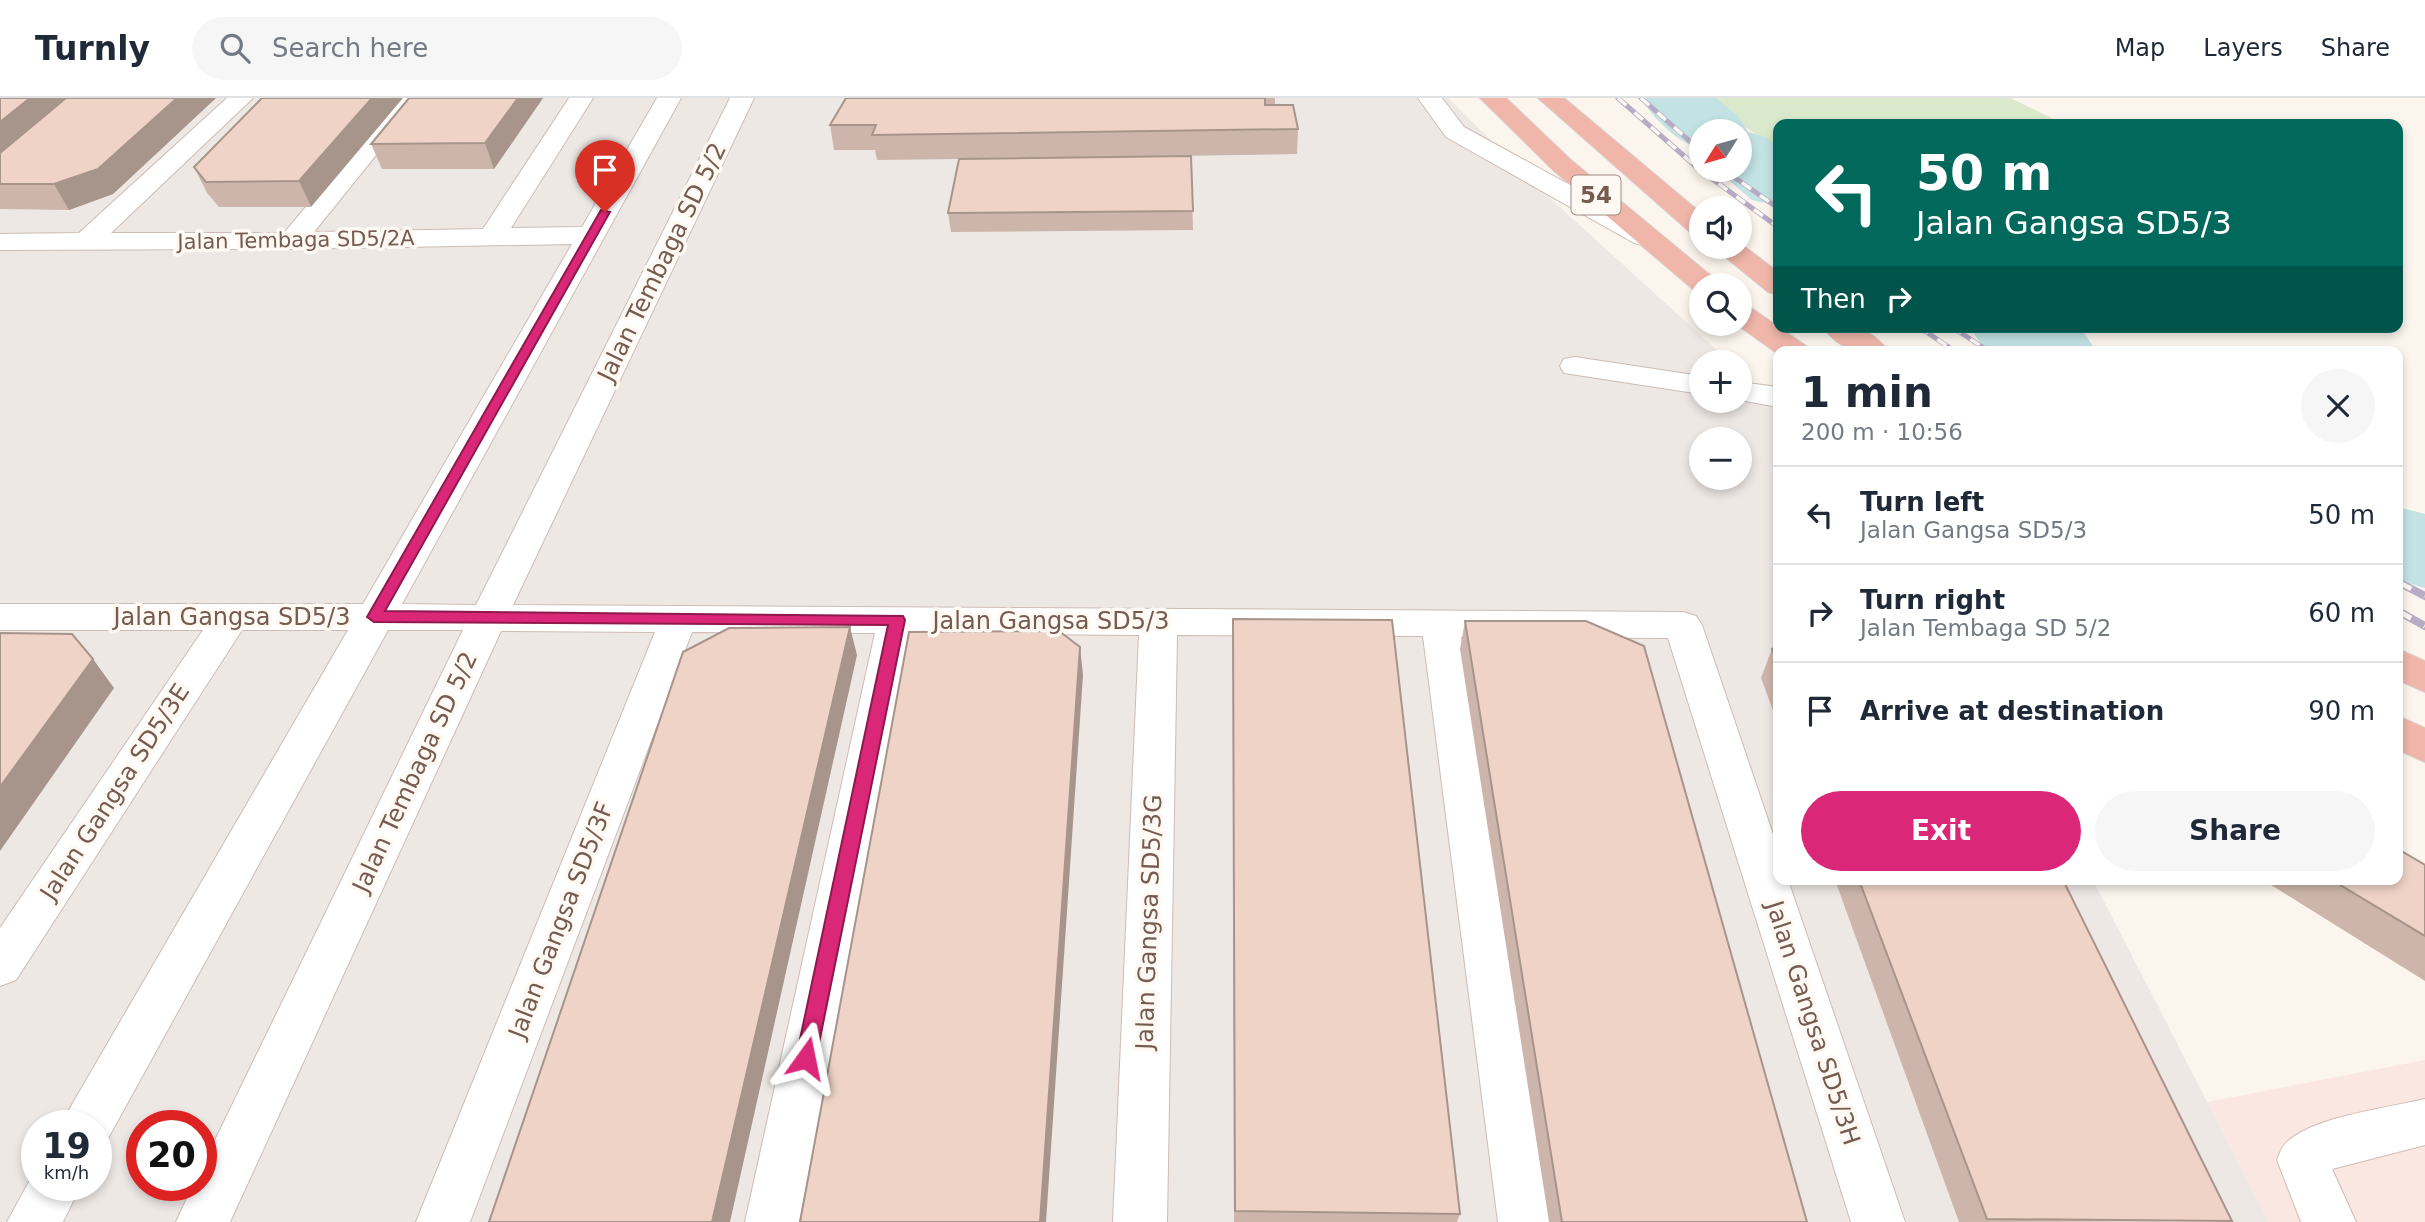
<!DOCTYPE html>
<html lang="en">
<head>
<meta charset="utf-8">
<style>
	:root { --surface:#fff; --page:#f6f6f7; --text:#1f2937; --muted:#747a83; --line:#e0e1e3; --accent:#db2777 }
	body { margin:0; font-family:"DejaVu Sans",sans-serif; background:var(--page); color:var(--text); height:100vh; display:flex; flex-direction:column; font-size:26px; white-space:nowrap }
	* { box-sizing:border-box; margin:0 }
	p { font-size:23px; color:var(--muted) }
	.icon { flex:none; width:38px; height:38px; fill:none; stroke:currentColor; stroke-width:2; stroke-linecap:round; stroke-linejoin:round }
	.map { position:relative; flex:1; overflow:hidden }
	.side { position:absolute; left:1773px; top:248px; width:630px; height:539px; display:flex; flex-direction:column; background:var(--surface); border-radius:14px; box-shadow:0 4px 10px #0003 }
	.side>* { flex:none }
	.top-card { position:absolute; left:1773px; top:21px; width:630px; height:214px; border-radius:14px; box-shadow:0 4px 10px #0003; background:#00695c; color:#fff; overflow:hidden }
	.needle { width:46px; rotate:233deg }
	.fabs { position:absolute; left:1689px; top:21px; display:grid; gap:14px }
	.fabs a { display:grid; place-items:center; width:63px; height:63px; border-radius:50%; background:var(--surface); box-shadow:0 4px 10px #0003; font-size:35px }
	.speed { position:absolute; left:21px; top:1012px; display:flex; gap:14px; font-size:35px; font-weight:700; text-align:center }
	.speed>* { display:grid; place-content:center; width:91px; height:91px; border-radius:50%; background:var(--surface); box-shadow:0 4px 10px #0003; line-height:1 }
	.speed small { font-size:18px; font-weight:400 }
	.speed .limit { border:10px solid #d22; background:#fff; color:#111 }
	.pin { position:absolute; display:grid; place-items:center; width:60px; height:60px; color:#fff; margin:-72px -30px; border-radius:50% 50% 50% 0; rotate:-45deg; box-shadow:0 0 7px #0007 }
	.pin .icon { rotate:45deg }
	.me { position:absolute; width:77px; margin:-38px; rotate:12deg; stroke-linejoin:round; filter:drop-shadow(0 0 5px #0008) }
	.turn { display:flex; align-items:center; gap:24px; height:147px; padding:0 28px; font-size:32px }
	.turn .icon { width:91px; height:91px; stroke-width:2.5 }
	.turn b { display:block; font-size:49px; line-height:60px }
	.then { display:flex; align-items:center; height:66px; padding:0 28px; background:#0003; gap:14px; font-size:26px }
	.round { display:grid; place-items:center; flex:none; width:74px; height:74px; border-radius:37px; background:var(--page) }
	.summary { display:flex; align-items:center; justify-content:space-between; height:119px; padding:0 28px }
	h1 { font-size:42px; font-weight:800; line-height:52px }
	.cta { display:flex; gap:14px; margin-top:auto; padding:14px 28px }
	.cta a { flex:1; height:80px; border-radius:42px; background:var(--accent); color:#fff; font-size:28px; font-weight:800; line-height:80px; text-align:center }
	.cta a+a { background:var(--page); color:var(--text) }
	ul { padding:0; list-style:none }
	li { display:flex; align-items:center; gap:21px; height:98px; padding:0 28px; border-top:2px solid var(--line) }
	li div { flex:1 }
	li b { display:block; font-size:26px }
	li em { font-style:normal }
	header { display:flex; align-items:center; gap:42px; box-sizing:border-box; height:98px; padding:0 35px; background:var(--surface); border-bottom:2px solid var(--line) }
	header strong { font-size:33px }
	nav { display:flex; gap:38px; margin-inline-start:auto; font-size:24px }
	.search { width:490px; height:63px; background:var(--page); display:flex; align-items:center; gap:18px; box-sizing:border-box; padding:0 24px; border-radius:38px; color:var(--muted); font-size:26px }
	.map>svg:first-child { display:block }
	.commercial { fill:#fae7e2 }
	.industrial { fill:#eee8e5; fill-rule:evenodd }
	.green { fill:#dae9cc }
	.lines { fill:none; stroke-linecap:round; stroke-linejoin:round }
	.river { fill:#c2e2e4; fill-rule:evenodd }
	.minor-casing { stroke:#cdbcb3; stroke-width:2 }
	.highway-casing { stroke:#d9d1ce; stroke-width:2 }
	.minor { fill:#fff; fill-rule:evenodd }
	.highway { fill:#f0b6aa; fill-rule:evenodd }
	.rail-far1-casing { stroke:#b7abc6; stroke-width:5 }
	.rail-casing { stroke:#b7abc6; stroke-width:8 }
	.rail-far1 { stroke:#fef9f3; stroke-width:3.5; stroke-dasharray:11; stroke-linecap:butt }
	.rail { stroke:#fef9f3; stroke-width:5; stroke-dasharray:15; stroke-linecap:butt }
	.wall { fill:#ceb5ab }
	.shaded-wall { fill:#a7948b }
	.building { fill:#efd3c7; stroke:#a7948b; stroke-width:2 }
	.route { fill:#db2777; stroke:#8e194d; stroke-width:2 }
	.labels { text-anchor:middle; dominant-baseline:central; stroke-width:7; stroke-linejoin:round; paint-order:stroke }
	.far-street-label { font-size:21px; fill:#765b51; stroke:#fef9f3 }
	.shield { fill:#fef9f3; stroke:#9f8a82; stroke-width:2 }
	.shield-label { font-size:23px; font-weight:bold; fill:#765b51 }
	.street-label { font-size:24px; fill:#765b51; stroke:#fef9f3 }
</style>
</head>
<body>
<header>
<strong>Turnly</strong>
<div class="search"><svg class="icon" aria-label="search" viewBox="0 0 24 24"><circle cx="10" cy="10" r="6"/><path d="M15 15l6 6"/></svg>Search here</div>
<nav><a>Map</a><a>Layers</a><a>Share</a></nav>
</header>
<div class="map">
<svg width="2425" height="1124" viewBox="0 0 2425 1124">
	<rect width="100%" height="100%" fill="#fbf5ed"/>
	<path class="commercial" d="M2425,962V1124H2269L2207,1004Z"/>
	<path class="industrial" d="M0,0H1448L1540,91L1730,264H1701V303H1740V273L1778,308V782H2093L2269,1124H0ZM1701,341H1740V380H1701ZM37,1027H96V1087H37ZM142,1027H201V1087H142Z"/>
	<path class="green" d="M1703,0H2010L2064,26H1778V51Z"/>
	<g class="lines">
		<path class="river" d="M1640,0H1716L1738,18L1748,34L1766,39L1778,49V108L1752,102L1717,72H1740V33H1701V51C1677,45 1654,20 1640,0Z
			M1969,229H2073L2084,235L2097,254H1992L1982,247Z
			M2398,409L2425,416V490L2398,482Z"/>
		<g class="minor-casing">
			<path id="minor" d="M227,0H253L111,135H284L397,0H422L314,134L483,131L569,0H593L511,130L582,129L657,0H681L402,506L476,507L730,0H754L513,507L1683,514L1696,518L1702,527L1778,751V782H1788L1905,1124H1851L1668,540L1461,539L1552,1124H1498L1423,538L1177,537L1167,1124H1113L1139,537L913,535L799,1124H745L875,535L692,534L470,1124H416L655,534L501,533L230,1124H176L193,1087H201V1071L463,532H388L106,1044L96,1047V1027H63L70,1010L348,532H242L16,882L0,888V830L203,532H0V506H363L572,146L292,151L0,152V136L79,135Z
				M1418,0H1442L1464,29L1654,133L1658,139L1654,145L1644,147L1634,145L1446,39Z
				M1575,259L1701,278V296L1564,275L1560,268L1564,261Z
				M1740,284L1778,289V309L1740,302Z
				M2425,1001V1047L2332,1071L2356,1124H2301L2277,1062C2280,1055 2282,1047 2288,1043C2317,1018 2387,1010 2425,1001Z
				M37,1069V1087H81L63,1124H7Z"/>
		</g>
		<g class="highway-casing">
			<path id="highway" d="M1480,0H1506L1571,62L1715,181L1719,187H1701V195L1695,193L1553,72Z
				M1538,0H1564L1701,115V137L1691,135Z
				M1740,145L1778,174V197L1768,194L1713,149H1740Z
				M1740,206L1750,209L1806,248L1810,254H1778V256L1736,226H1740Z
				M1823,229C1851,229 1871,228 1889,254C1861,254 1841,255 1823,229Z
				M2398,551L2425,563V594L2398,582Z
				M2398,618L2425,630V664L2398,652Z"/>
		</g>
		<use href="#minor" class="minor"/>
		<use href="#highway" class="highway"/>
		<g class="rail-far1-casing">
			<path id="rail-far1" d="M1618,0L1700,72L1778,129
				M1641,0L1701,53
				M1724,72L1778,110
				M1919,229L1956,254
				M1952,229L1990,254"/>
		</g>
		<g class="rail-casing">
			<path id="rail" d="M2398,484L2425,498
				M2398,513L2425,528"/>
		</g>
		<use href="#rail-far1" class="rail-far1"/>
		<use href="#rail" class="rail"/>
	</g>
	<path class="wall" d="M0,0H216L113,96L69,112L0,111Z
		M262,0L311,109H219L207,95L194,69Z
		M543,0L494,71H382L371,46Z
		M846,0H1275V7L1298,31L1297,56L1048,60L1191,58L1193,132L951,134L948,115L959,61L877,62L875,52H834L830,27Z
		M1465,523L1807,1124H1549L1460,551Z
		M1778,547V626L1761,580L1772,551Z
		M1233,549L1460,1116L1457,1124H1234Z
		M2425,767V883L2263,782H2398Z
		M1835,782H2063L2232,1123L1959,1124Z"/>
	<path class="shaded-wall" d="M30,0H74L0,62V24Z
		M177,0H216L113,96L69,112L54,86Z
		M372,0H403L311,109L299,83Z
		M518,0H543L494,71L485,45Z
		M850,529L857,557L730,1124H712Z
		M1080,549L1083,577L1046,1124H1040Z
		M93,561L114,590L0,753V689Z"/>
	<path class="building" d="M0,0H30L0,24Z
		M66,0H177L98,71L54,86H0V55Z
		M262,0H372L299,83L206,84L194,69Z
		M409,0H518L485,45L371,46Z
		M846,0H1265V7H1293L1298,31L872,37L876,27H830Z
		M1191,58L1193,113L948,115L959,61Z
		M1233,521L1392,522L1460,1116L1235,1113Z
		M1465,523H1586L1644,548L1807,1124H1562Z
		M850,529L712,1124H489L683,554L729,530Z
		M1059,533L1080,549L1040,1124H800L909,534Z
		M0,535L72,536L93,561L0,689Z
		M1778,547V567L1772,551Z
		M2398,751L2425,767V838L2332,782H2398Z
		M1859,782H2063L2232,1123L1987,1121Z"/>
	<path class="route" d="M601,112L610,114L385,513L903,518L905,522L816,960L814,966L806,969L799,966L796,960L888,527L374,524L367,519Z"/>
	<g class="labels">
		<g class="far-street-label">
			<text transform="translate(296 142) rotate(-1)">Jalan Tembaga SD5/2A</text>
		</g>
		<rect class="shield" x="1571.5" y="77.5" width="49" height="39" rx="5"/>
		<g class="shield-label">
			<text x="1596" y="97">54</text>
		</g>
		<g class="street-label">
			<text transform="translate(662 164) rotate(-64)">Jalan Tembaga SD 5/2</text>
			<text x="232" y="519">Jalan Gangsa SD5/3</text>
			<text x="1051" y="523">Jalan Gangsa SD5/3</text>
			<text transform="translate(415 674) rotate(-65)">Jalan Tembaga SD 5/2</text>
			<text transform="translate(115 694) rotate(-57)">Jalan Gangsa SD5/3E</text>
			<text transform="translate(561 822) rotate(-69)">Jalan Gangsa SD5/3F</text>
			<text transform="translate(1149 824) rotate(-88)">Jalan Gangsa SD5/3G</text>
			<text transform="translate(1813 925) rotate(72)">Jalan Gangsa SD5/3H</text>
		</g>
	</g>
</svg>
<div class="fabs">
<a><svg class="needle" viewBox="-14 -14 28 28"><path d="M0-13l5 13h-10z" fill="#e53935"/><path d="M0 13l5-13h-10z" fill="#747a83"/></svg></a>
<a><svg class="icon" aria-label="sound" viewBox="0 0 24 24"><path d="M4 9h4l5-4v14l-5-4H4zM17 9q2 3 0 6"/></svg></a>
<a><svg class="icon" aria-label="search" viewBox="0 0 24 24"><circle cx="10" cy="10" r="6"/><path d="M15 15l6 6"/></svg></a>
<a>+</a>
<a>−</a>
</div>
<div class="speed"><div>19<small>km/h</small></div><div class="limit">20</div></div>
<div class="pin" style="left:605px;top:114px;background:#d93025"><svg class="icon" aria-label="arrive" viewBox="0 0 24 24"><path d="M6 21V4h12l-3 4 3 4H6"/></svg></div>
<svg class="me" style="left:806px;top:960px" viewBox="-20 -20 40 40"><path d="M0-17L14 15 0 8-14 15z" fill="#db2777" stroke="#fff" stroke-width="4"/></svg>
<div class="top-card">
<div class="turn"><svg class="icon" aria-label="left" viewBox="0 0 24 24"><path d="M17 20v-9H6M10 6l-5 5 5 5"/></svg><div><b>50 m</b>Jalan Gangsa SD5/3</div></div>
<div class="then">Then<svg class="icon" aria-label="right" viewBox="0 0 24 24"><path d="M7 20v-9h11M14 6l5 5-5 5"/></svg></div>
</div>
<section class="side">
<div class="summary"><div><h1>1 min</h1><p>200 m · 10:56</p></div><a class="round"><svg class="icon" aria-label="close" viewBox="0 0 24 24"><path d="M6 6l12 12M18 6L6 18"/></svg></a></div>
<ul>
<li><svg class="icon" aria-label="left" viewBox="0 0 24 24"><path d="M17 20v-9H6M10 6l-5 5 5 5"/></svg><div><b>Turn left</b><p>Jalan Gangsa SD5/3</p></div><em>50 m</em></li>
<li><svg class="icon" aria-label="right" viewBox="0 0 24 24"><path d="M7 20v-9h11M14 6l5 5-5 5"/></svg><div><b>Turn right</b><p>Jalan Tembaga SD 5/2</p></div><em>60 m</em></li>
<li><svg class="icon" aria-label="arrive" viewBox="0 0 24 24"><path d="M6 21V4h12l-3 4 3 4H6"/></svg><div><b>Arrive at destination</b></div><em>90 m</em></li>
</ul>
<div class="cta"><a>Exit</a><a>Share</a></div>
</section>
</div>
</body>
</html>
